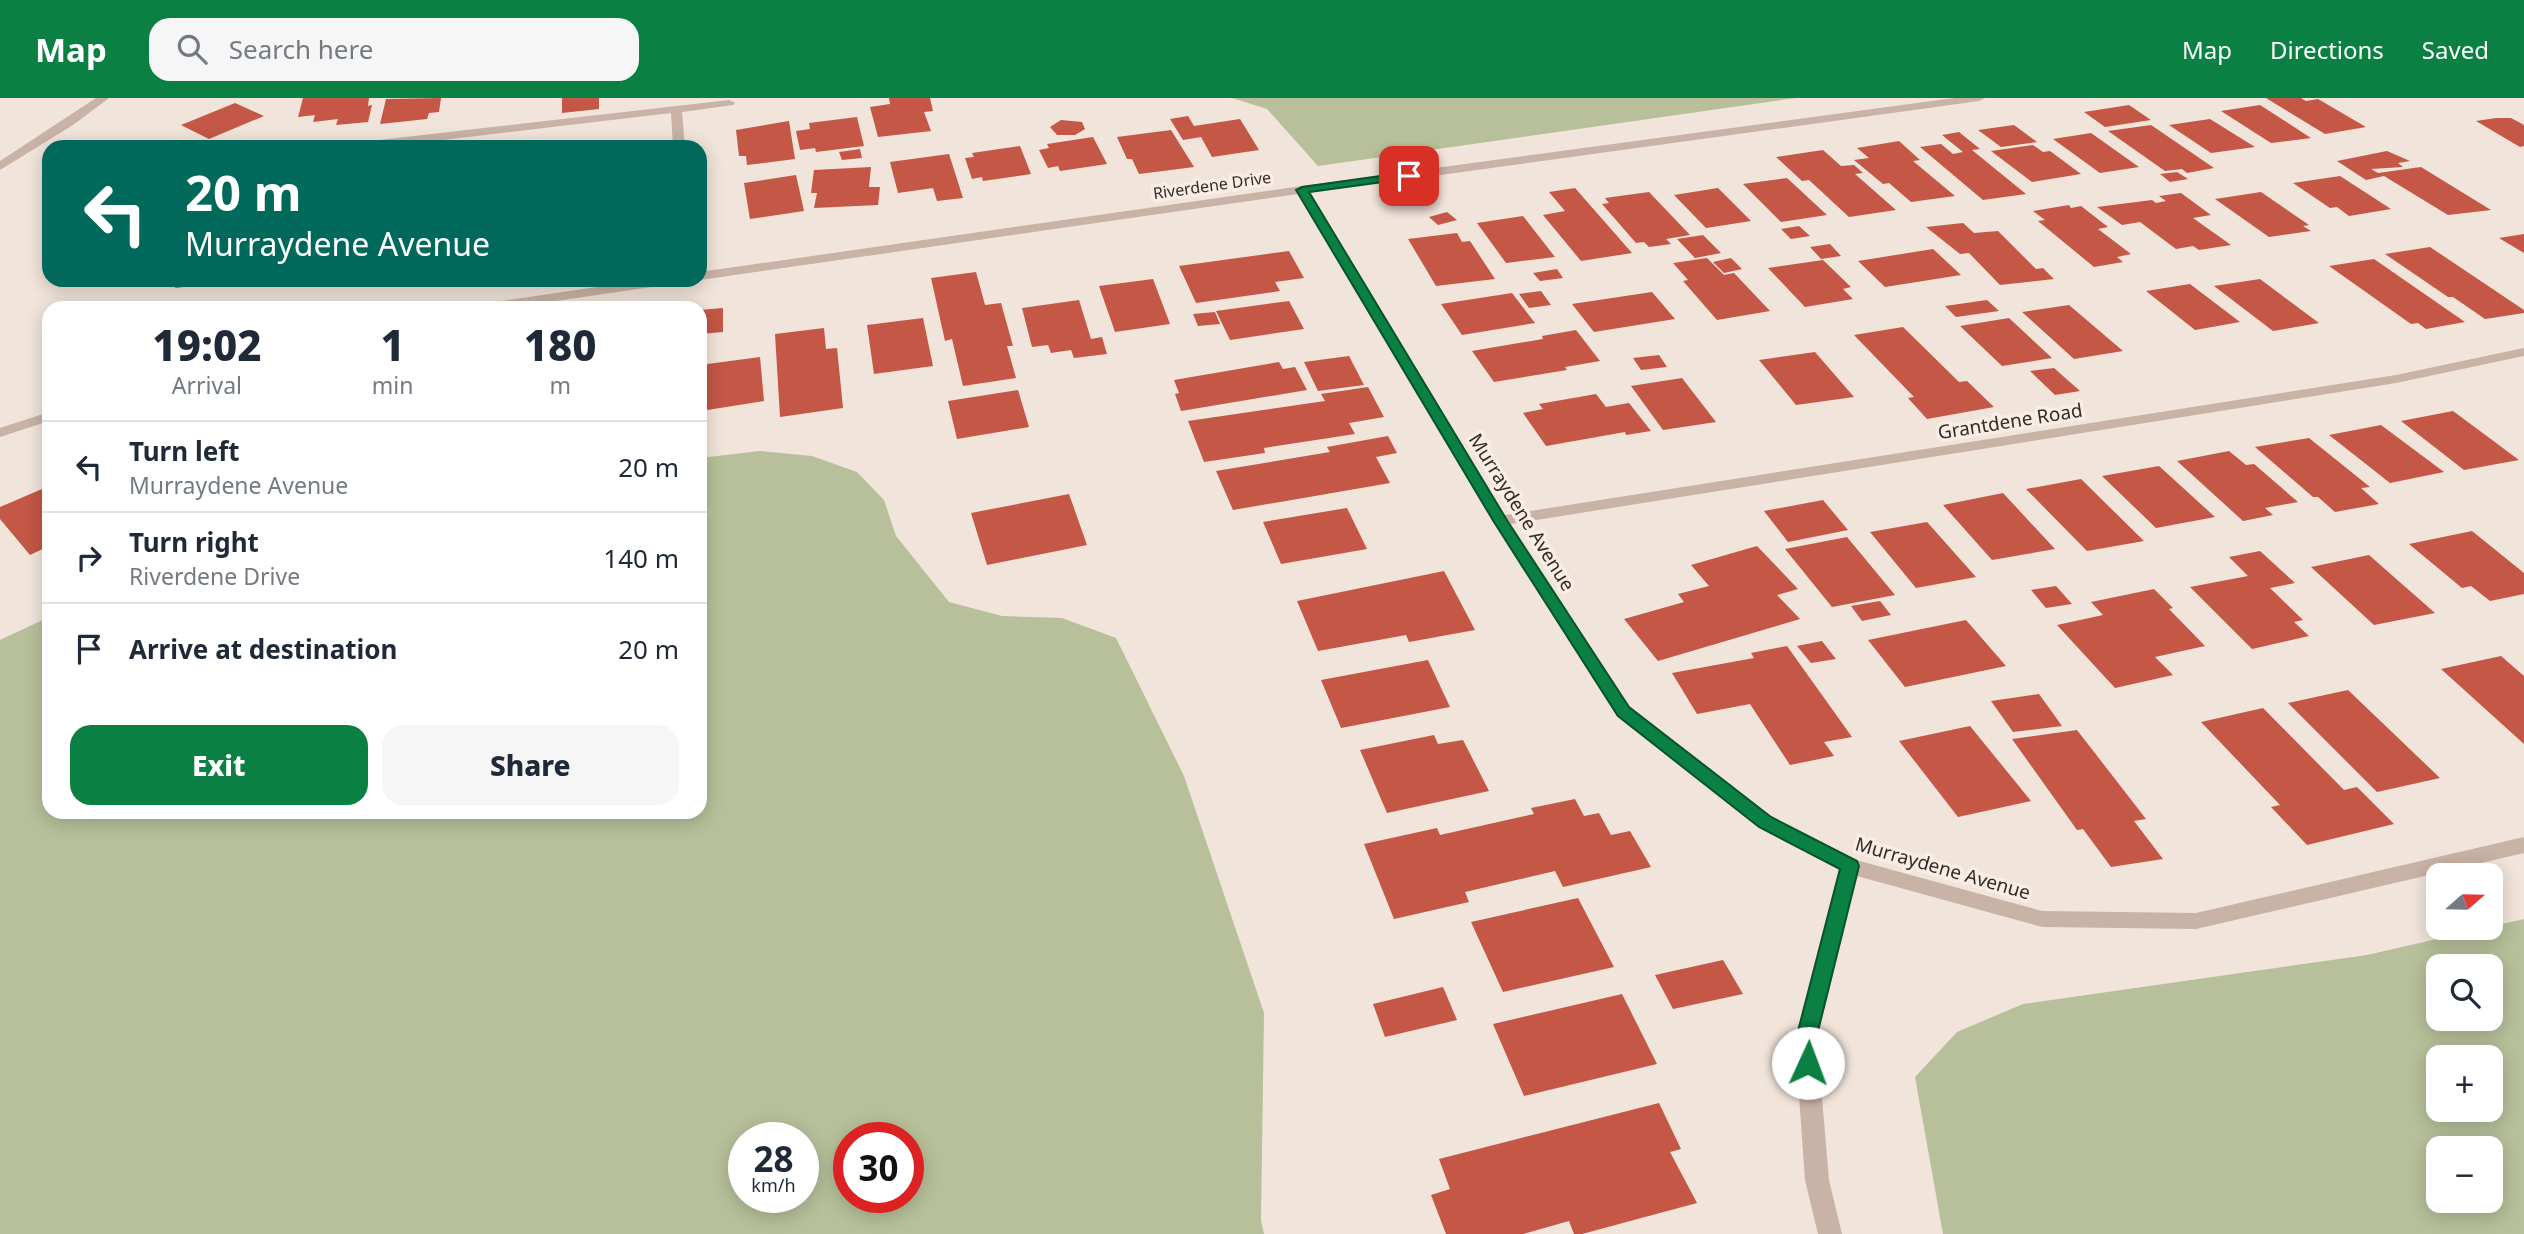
<!DOCTYPE html>
<html lang="en">
<head>
<meta charset="utf-8">
<style>
	:root { --surface:#fff; --page:#f6f6f7; --text:#1f2937; --muted:#747a83; --line:#e0e1e3; --accent:#0b8043 }
	body { margin:0; font-family:"Noto Sans",sans-serif; background:var(--page); color:var(--text); height:100vh; display:flex; flex-direction:column; font-size:26px; white-space:nowrap }
	* { box-sizing:border-box; margin:0 }
	p { font-size:23px; color:var(--muted) }
	.icon { flex:none; width:38px; height:38px; fill:none; stroke:currentColor; stroke-width:2; stroke-linecap:round; stroke-linejoin:round }
	.map { position:relative; flex:1; overflow:hidden }
	.drawer { position:absolute; left:42px; top:203px; width:665px; height:518px; display:flex; flex-direction:column; background:var(--surface); border-radius:21px; box-shadow:0 4px 18px #0003 }
	.drawer>* { flex:none }
	.top-card { position:absolute; left:42px; top:42px; width:665px; height:147px; border-radius:21px; box-shadow:0 4px 18px #0003; background:#00695c; color:#fff; overflow:hidden }
	.needle { width:46px; rotate:70deg }
	.controls { position:absolute; left:2426px; top:765px; display:grid; gap:14px }
	.controls a { display:grid; place-items:center; width:77px; height:77px; border-radius:14px; background:var(--surface); box-shadow:0 4px 18px #0003; font-size:35px }
	.speed { position:absolute; left:728px; top:1024px; display:flex; gap:14px; font-size:35px; font-weight:700; text-align:center }
	.speed>* { display:grid; place-content:center; width:91px; height:91px; border-radius:50%; background:var(--surface); box-shadow:0 4px 18px #0003; line-height:1 }
	.speed small { font-size:18px; font-weight:400 }
	.speed .limit { border:10px solid #d22; background:#fff; color:#111 }
	.pin { position:absolute; display:grid; place-items:center; width:60px; height:60px; color:#fff; margin:-30px; border-radius:14px; box-shadow:0 4px 10px #0006 }
	.me { position:absolute; width:77px; margin:-38px; rotate:2deg; stroke-linejoin:round; filter:drop-shadow(0 0 5px #0008) }
	.turn { display:flex; align-items:center; gap:24px; height:147px; padding:0 28px; font-size:32px }
	.turn .icon { width:91px; height:91px; stroke-width:2.5 }
	.turn b { display:block; font-size:49px; line-height:60px }
	.eta { display:flex; justify-content:space-evenly; align-items:center; height:119px; text-align:center }
	.eta b { font-size:42px; font-weight:800; line-height:49px }
	.button { display:flex; gap:14px; margin-top:auto; padding:14px 28px }
	.button a { flex:1; height:80px; border-radius:21px; background:var(--accent); color:#fff; font-size:28px; font-weight:800; line-height:80px; text-align:center }
	.button a+a { background:var(--page); color:var(--text) }
	ul { padding:0; list-style:none }
	li { display:flex; align-items:center; gap:21px; height:91px; padding:0 28px; border-top:2px solid var(--line) }
	li div { flex:1 }
	li b { display:block; font-size:26px }
	li em { font-style:normal }
	header { display:flex; align-items:center; gap:42px; box-sizing:border-box; height:98px; padding:0 35px; background:var(--accent); color:#fff }
	header strong { font-size:33px }
	nav { display:flex; gap:38px; margin-inline-start:auto; font-size:24px }
	.search { width:490px; height:63px; background:var(--page); display:flex; align-items:center; gap:18px; box-sizing:border-box; padding:0 24px; border-radius:21px; color:var(--muted); font-size:26px }
	.map>svg:first-child { display:block }
	.green { fill:#b7c09a; fill-rule:evenodd }
	.building { fill:#c45745 }
	.lines { fill:none; stroke-linecap:round; stroke-linejoin:round }
	.minor { fill:#c9b2a6; fill-rule:evenodd }
	.route { fill:#0b8043; stroke:#07532c; stroke-width:2 }
	.labels { text-anchor:middle; dominant-baseline:central; stroke-width:7; stroke-linejoin:round; paint-order:stroke }
	.far-street-label { font-size:16px; fill:#352a27; stroke:#f9eee6 }
	.street-label { font-size:19px; fill:#352a27; stroke:#f9eee6 }
</style>
</head>
<body>
<header>
<strong>Map</strong>
<div class="search"><svg class="icon" aria-label="search" viewBox="0 0 24 24"><circle cx="10" cy="10" r="6"/><path d="M15 15l6 6"/></svg>Search here</div>
<nav><a>Map</a><a>Directions</a><a>Saved</a></nav>
</header>
<div class="map">
<svg width="2524" height="1136" viewBox="0 0 2524 1136">
	<rect width="100%" height="100%" fill="#f1e4da"/>
	<path class="green" d="M1232,0H1796L1318,68L1267,11Z
		M760,353L812,358L857,374L884,402L896,438L949,504L1002,518L1062,520L1116,540L1184,678L1264,915L1261,1122L1264,1136H0V542L49,519V714H700V360ZM744,1040H803V1099H744ZM849,1040H908V1099H849Z
		M2524,821V1136H1943L1915,979L1957,934L2023,906L2367,857ZM2438,868H2490V920H2438ZM2438,959H2490V1012H2438ZM2438,1050H2490V1102H2438Z"/>
	<path class="building" d="M303,0H369L368,8L372,7L368,24L336,27L338,21L313,24L315,17L298,19Z
		M441,0L439,14L429,15L427,21L380,26L386,1Z
		M562,0H599V11L562,15Z
		M889,0H930L933,13L924,14L931,33L878,39L870,9L890,6Z
		M2266,0H2301L2306,3L2318,1L2366,29L2325,36Z
		M235,5L264,18L209,41L181,27Z
		M2129,7L2151,22L2105,29L2084,14Z
		M2260,7L2311,40L2271,45L2221,13Z
		M1188,18L1194,28L1240,21L1259,52L1212,59L1201,39L1183,42L1170,21Z
		M857,19L864,48L816,54L815,50L800,52L796,33L810,31L809,25Z
		M2496,20H2511L2524,27V48L2520,49L2476,23Z
		M2210,21L2255,49L2211,55L2169,27Z
		M1061,22L1082,24L1085,31L1075,37H1057L1050,29Z
		M789,23L795,61L747,67L746,58H739L736,32Z
		M2014,27L2037,44L2001,49L1978,32Z
		M2151,27L2214,70L2187,75L2182,71L2165,73L2108,33Z
		M1171,32L1194,69L1139,76L1132,61H1127L1117,39Z
		M1959,34L1980,51L1972,52L2026,96L1983,102L1920,49L1941,46L1953,56L1963,54L1942,37Z
		M2091,35L2139,69L2100,75L2053,41Z
		M1093,39L1107,66L1060,73L1058,68L1048,70L1039,52L1049,50L1047,46Z
		M1899,43L1920,62L1913,63L1955,98L1911,104L1889,85L1883,86L1854,62L1869,60L1857,50Z
		M2033,47L2043,54L2050,53L2081,76L2032,84L1991,53Z
		M1020,48L1031,76L983,83L982,79L972,81L965,60L974,59L972,55Z
		M860,51L862,60L842,62L839,54Z
		M1823,52L1841,68L1854,67L1863,75L1855,76L1896,112L1849,119L1809,82L1802,83L1776,59Z
		M2387,53L2410,63L2398,65L2403,69L2371,71L2378,75L2421,69L2491,112L2448,117L2384,78L2366,82L2337,63Z
		M949,56L963,100L937,103L933,90L898,95L890,64Z
		M871,69L869,89H880L878,107L814,110L817,95H811L814,72Z
		M2177,74L2188,81L2170,84L2160,76Z
		M796,77L804,113L750,121L744,85Z
		M2340,78L2391,111L2349,118L2337,109L2330,110L2293,85Z
		M1787,80L1827,117L1781,124L1743,86Z
		M1575,90L1632,155L1581,163L1543,117L1565,113L1549,94Z
		M1718,90L1751,123L1706,130L1674,97Z
		M1649,94L1690,137L1666,141L1671,146L1649,149L1644,144L1636,145L1602,106L1609,105L1605,100Z
		M2261,94L2309,127L2303,128L2311,133L2269,139L2215,101Z
		M2181,95L2211,117L2193,120L2231,147L2199,152L2193,148L2176,151L2140,124L2122,127L2097,109L2152,102L2156,105L2166,103L2159,98Z
		M2069,107L2071,110L2081,108L2108,129L2098,131L2131,156L2117,159L2123,164L2094,169L2038,123L2045,122L2033,113Z
		M1447,114L1457,122L1438,127L1429,119Z
		M1523,118L1555,159L1506,165L1477,125Z
		M1963,125L1974,135L1998,133L2036,171L2043,170L2054,181L2000,187L1969,155L1960,156L1926,129Z
		M1799,128L1810,138L1791,141L1781,131Z
		M1457,135L1462,144L1470,143L1495,181L1436,188L1408,141Z
		M2524,136V155L2499,140Z
		M1703,137L1721,155L1695,160L1677,141Z
		M1830,146L1841,158L1821,161L1810,149Z
		M2430,149L2524,212V215L2485,221L2453,199H2448L2385,156Z
		M1933,151L1961,177L1885,189L1858,163Z
		M1289,153L1304,180L1275,184L1280,193L1196,205L1179,168Z
		M1707,160L1724,177L1734,175L1770,213L1717,222L1683,183L1688,182L1673,165Z
		M1731,160L1742,171L1724,175L1713,164Z
		M2374,161L2465,224L2426,231L2418,225L2411,226L2329,168Z
		M1823,162L1851,189L1843,191L1853,201L1805,209L1768,170Z
		M1557,171L1563,180L1540,183L1533,175Z
		M976,174L985,207L1001,205L1013,248H1007L1016,280L963,288L952,241L945,243L931,180Z
		M1153,181L1170,226L1115,234L1099,188Z
		M2260,181L2319,225L2273,233L2214,188Z
		M178,182H227V184L175,190Z
		M2190,186L2240,224L2195,232L2146,193Z
		M1541,193L1551,207L1529,210L1519,196Z
		M1652,194L1675,221L1594,234L1572,206Z
		M1512,195L1535,225L1462,237L1441,206Z
		M1079,202L1091,241L1102,239L1107,256L1074,260L1071,252L1051,255L1048,247L1032,249L1022,210Z
		M1987,202L1999,213L1956,219L1945,208Z
		M1289,203L1304,231L1230,242L1216,213Z
		M2069,207L2123,253L2074,261L2022,214Z
		M723,210V234L700,236V212Z
		M1215,214L1220,226L1198,228L1193,216Z
		M923,220L933,268L874,276L867,227Z
		M2009,220L2052,260L2002,268L1960,228Z
		M1903,229L1959,284L1967,283L1994,309L1927,321L1908,300L1914,299L1854,237Z
		M824,230L826,251L837,250L843,310L780,319L775,236Z
		M1576,232L1600,263L1565,269L1567,272L1494,284L1472,253L1543,241L1542,238Z
		M1815,254L1854,299L1796,307L1759,262Z
		M1659,257L1667,269L1641,272L1633,260Z
		M1349,258L1364,287L1318,293L1304,264Z
		M760,259L764,303L701,313L700,267Z
		M1279,264L1283,271L1295,269L1307,292L1181,313L1175,296L1179,295L1174,282Z
		M2054,270L2080,293L2055,297L2030,273Z
		M1682,280L1716,324L1663,332L1631,288Z
		M1368,289L1384,319L1349,325L1355,336L1264,350L1265,355L1204,364L1188,323L1325,303L1321,296Z
		M1018,292L1029,329L957,341L948,303Z
		M1596,296L1606,309L1629,305L1651,333L1626,337L1625,334L1546,348L1523,315L1543,311L1539,306Z
		M2453,313L2519,362L2464,372L2401,323Z
		M2381,327L2444,374L2390,385L2329,337Z
		M1388,338L1397,355L1376,359L1390,385L1233,412L1216,373L1330,354L1327,349Z
		M2309,340L2370,389L2361,390L2379,406L2335,414L2318,399H2313L2255,349Z
		M2229,353L2246,367L2254,366L2298,404L2265,410L2273,417L2243,423L2177,363Z
		M2159,368L2215,419L2156,430L2102,378Z
		M2081,381L2144,443L2087,453L2026,391Z
		M49,388V448L30,457L0,421V409Z
		M2003,395L2055,451L1992,462L1943,407Z
		M1069,396L1087,447L987,467L971,415Z
		M1823,402L1848,432L1788,444L1764,413Z
		M1347,410L1367,451L1281,466L1263,424Z
		M1927,424L1976,479L1916,490L1870,434Z
		M2472,433L2524,475V496L2490,503L2471,488L2462,490L2409,446Z
		M1847,439L1895,497L1832,509L1785,451Z
		M1757,448L1798,491L1777,497L1800,521L1658,563L1624,521L1684,504L1678,496L1709,488L1691,467Z
		M2260,453L2295,485L2270,490L2303,522L2294,524L2309,538L2252,551L2190,489L2248,478L2229,459Z
		M2369,457L2435,515L2374,527L2311,469Z
		M1444,473L1475,532L1409,544L1406,537L1318,553L1297,503Z
		M2056,488L2072,506L2046,510L2031,492Z
		M2154,491L2173,510L2169,511L2205,548L2155,559L2173,577L2115,590L2057,527L2103,517L2091,504Z
		M1880,503L1891,517L1862,523L1851,508Z
		M1966,522L2006,568L1905,589L1868,542Z
		M1822,543L1836,561L1811,565L1797,548Z
		M1787,548L1852,639L1824,644L1834,658L1790,667L1750,606L1697,616L1672,575L1754,560L1751,555Z
		M2501,558L2524,578V646L2441,571Z
		M1428,562L1450,609L1341,630L1321,582Z
		M2348,592L2440,680L2377,694L2288,605Z
		M2039,596L2062,628L2013,634L1991,603Z
		M2263,610L2344,692L2357,689L2394,726L2307,747L2271,709L2280,707L2201,624Z
		M1970,628L2031,703L1958,719L1899,643Z
		M2077,632L2146,721L2134,723L2163,761L2111,769L2083,731L2077,732L2012,641Z
		M1434,637L1438,646L1463,642L1489,693L1387,715L1360,652Z
		M1575,701L1584,718L1599,715L1611,737L1630,733L1651,769L1563,789L1555,773L1465,794L1469,804L1394,821L1364,746L1437,730L1440,737L1534,716L1531,710Z
		M1578,800L1614,869L1503,894L1471,824Z
		M1723,862L1743,896L1673,911L1655,877Z
		M1443,889L1457,922L1385,939L1373,906Z
		M1622,896L1657,966L1524,998L1493,926Z
		M1659,1005L1681,1051L1670,1054L1697,1105L1582,1136H1574L1569,1123L1523,1136H1446L1431,1097L1450,1091L1439,1061Z"/>
	<g class="lines">
		<path class="minor" d="M96,0H109L73,27L0,72V63Z
			M1954,0H1985L1979,3L1310,95L1505,417L2396,277L2524,250V258L2396,285L1511,426L1629,608L1772,719L1856,762L2042,813L2196,815L2524,739V755L2196,831L2042,829L1857,778L1817,941L1829,1082L1842,1136H1818L1805,1082L1795,941L1839,771L1758,729L1617,618L1493,423L1298,96L700,182V174L1302,88Z
			M729,2L735,5L733,7L682,14L685,49H673L671,15L384,49L356,48L362,44Z
			M645,182H679L672,186L508,210H473L480,206Z
			M49,314V323L0,339V330Z"/>
	</g>
	<path class="route" d="M1409,74L1413,75V80L1309,94L1508,424L1629,609L1771,719L1857,763L1859,768L1816,941L1818,965L1815,971L1808,973L1801,971L1796,941L1840,771L1759,729L1618,618L1494,424L1296,92L1302,89Z"/>
	<g class="labels">
		<g class="far-street-label">
			<text transform="translate(1212 87) rotate(-8)">Riverdene Drive</text>
		</g>
		<g class="street-label">
			<text transform="translate(2010 323) rotate(-9)">Grantdene Road</text>
			<text transform="translate(1522 414) rotate(58)">Murraydene Avenue</text>
			<text transform="translate(1943 770) rotate(16)">Murraydene Avenue</text>
		</g>
	</g>
</svg>
<div class="controls">
<a><svg class="needle" viewBox="-14 -14 28 28"><path d="M0-13l5 13h-10z" fill="#e53935"/><path d="M0 13l5-13h-10z" fill="#747a83"/></svg></a>
<a><svg class="icon" aria-label="search" viewBox="0 0 24 24"><circle cx="10" cy="10" r="6"/><path d="M15 15l6 6"/></svg></a>
<a>+</a>
<a>−</a>
</div>
<div class="speed"><div>28<small>km/h</small></div><div class="limit">30</div></div>
<div class="pin" style="left:1409px;top:78px;background:#d93025"><svg class="icon" aria-label="arrive" viewBox="0 0 24 24"><path d="M6 21V4h12l-3 4 3 4H6"/></svg></div>
<svg class="me" style="left:1808px;top:965px" viewBox="-20 -20 40 40"><circle r="19" fill="#fff"/><path d="M0-13L10 11 0 6-10 11z" fill="#0b8043"/></svg>
<div class="top-card">
<div class="turn"><svg class="icon" aria-label="left" viewBox="0 0 24 24"><path d="M17 20v-9H6M10 6l-5 5 5 5"/></svg><div><b>20 m</b>Murraydene Avenue</div></div>
</div>
<section class="drawer">
<div class="eta">
<div><b>19:02</b><p>Arrival</p></div>
<div><b>1</b><p>min</p></div>
<div><b>180</b><p>m</p></div>
</div>
<ul>
<li><svg class="icon" aria-label="left" viewBox="0 0 24 24"><path d="M17 20v-9H6M10 6l-5 5 5 5"/></svg><div><b>Turn left</b><p>Murraydene Avenue</p></div><em>20 m</em></li>
<li><svg class="icon" aria-label="right" viewBox="0 0 24 24"><path d="M7 20v-9h11M14 6l5 5-5 5"/></svg><div><b>Turn right</b><p>Riverdene Drive</p></div><em>140 m</em></li>
<li><svg class="icon" aria-label="arrive" viewBox="0 0 24 24"><path d="M6 21V4h12l-3 4 3 4H6"/></svg><div><b>Arrive at destination</b></div><em>20 m</em></li>
</ul>
<div class="button"><a>Exit</a><a>Share</a></div>
</section>
</div>
</body>
</html>
